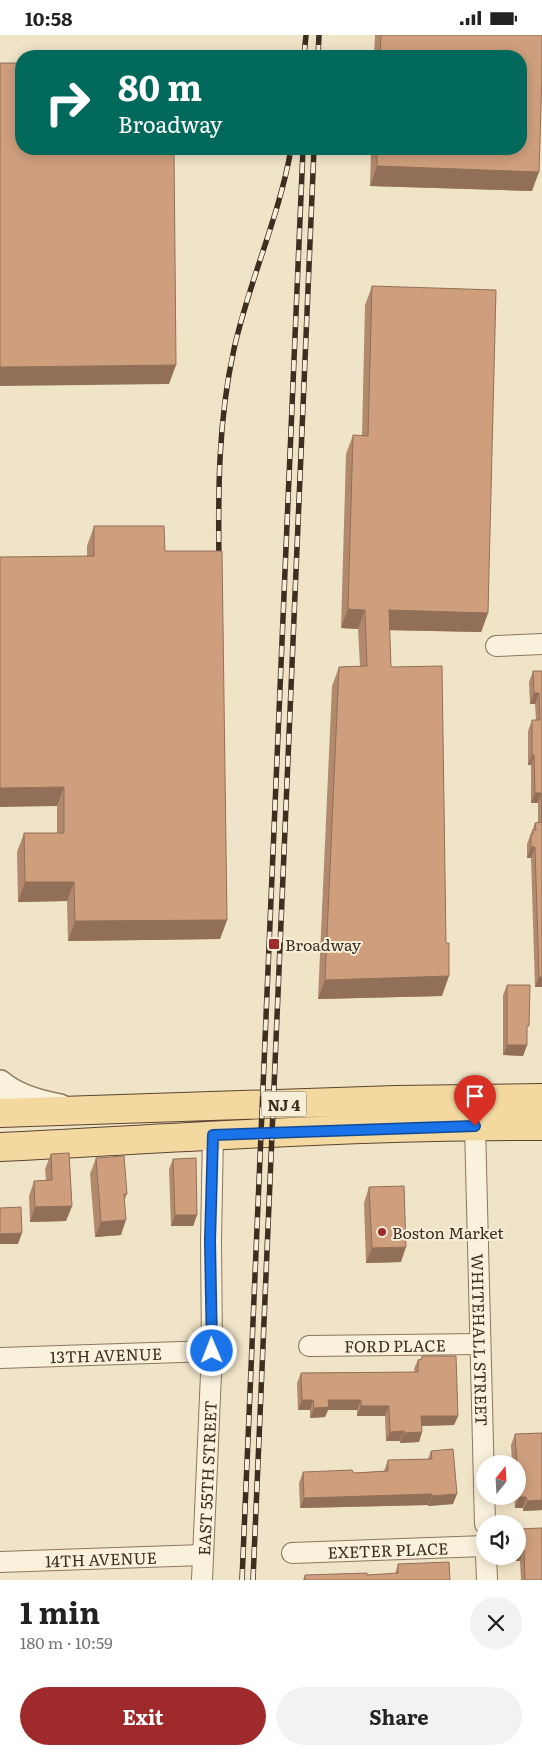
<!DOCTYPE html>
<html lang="en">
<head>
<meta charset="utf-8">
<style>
	:root { --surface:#fff; --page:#f2f2f2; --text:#222; --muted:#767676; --accent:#9e2a2b }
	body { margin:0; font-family:Literata,serif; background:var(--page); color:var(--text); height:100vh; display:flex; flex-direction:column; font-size:19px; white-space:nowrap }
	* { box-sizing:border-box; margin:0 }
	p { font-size:16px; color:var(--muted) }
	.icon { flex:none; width:28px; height:28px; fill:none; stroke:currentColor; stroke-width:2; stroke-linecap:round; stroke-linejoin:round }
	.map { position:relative; height:1545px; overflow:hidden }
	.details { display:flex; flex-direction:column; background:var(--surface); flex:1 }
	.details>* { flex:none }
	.hud { position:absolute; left:15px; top:15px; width:512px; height:105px; border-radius:20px; box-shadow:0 2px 12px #0003; background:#00695c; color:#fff; overflow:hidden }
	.needle { width:32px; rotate:18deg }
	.controls { position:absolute; left:476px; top:1420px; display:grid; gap:10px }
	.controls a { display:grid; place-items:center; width:50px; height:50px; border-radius:50%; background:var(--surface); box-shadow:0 2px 12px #0003; font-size:25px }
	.pin { position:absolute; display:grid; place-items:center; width:42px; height:42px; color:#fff; margin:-51px -21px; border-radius:50% 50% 50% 0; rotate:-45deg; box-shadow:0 0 5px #0007 }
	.pin .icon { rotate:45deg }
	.me { position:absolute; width:55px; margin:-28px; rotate:359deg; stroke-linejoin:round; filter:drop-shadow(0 0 4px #0008) }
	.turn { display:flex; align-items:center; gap:18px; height:105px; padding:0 20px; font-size:22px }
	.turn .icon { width:65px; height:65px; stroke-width:2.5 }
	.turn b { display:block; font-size:35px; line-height:42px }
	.round { display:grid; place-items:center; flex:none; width:52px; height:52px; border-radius:26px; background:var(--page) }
	.headline { display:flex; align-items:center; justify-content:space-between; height:85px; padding:0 20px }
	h1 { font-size:30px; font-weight:700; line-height:38px }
	.action { display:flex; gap:10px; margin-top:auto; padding:10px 20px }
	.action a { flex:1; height:58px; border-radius:30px; background:var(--accent); color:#fff; font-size:20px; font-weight:700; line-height:58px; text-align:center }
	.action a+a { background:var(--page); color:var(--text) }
	.status { display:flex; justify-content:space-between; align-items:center; height:35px; padding:0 25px; background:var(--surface); direction:ltr }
	.status svg { height:14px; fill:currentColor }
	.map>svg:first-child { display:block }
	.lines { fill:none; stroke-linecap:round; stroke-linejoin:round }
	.minor-casing { stroke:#8d765c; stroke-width:22 }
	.tertiary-casing { stroke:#8d765c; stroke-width:28 }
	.primary-casing { stroke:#5b4430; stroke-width:30 }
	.minor { stroke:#faf1dc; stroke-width:20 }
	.tertiary { stroke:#faf1dc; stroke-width:25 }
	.primary { stroke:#f3d9a0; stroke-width:28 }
	.rail-casing { stroke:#3d2e20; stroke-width:5.5 }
	.rail { stroke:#f7eed8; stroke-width:4; stroke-dasharray:11; stroke-linecap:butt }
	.wall { fill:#b2896c }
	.shaded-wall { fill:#916f58 }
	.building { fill:#cf9f7d; stroke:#916f58 }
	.route-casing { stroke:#114b97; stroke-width:12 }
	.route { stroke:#1a73e8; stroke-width:9 }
	.poi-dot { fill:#9e2a2b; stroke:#f7eed8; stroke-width:2 }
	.labels { text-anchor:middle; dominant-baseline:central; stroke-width:4; stroke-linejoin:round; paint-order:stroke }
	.shield { fill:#f7eed8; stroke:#756857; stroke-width:1 }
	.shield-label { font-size:15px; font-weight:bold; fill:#3d2e20 }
	.poi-label { font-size:16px; fill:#3d2e20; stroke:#f7eed8; text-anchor:start }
	.street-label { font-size:16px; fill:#3d2e20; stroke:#f7eed8 }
</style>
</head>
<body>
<div class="status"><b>10:58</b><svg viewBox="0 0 49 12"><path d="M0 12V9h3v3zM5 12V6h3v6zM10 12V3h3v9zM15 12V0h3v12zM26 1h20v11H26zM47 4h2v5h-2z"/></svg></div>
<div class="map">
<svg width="542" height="1545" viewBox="0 0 542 1545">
	<rect width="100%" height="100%" fill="#f0e4c8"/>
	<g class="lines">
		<g class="minor-casing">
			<g id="minor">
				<path d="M496,611L542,609"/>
				<path id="s1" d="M475,1091L485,1489"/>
				<path id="s2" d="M309,1311L480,1309"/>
				<path id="s3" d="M0,1323L212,1316"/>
				<path id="s4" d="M292,1518L485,1511"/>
				<path d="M486,1521L487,1545"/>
				<path id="s5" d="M0,1527L203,1520"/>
				<path id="s6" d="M202,1545L212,1316L211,1205L213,1100"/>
			</g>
		</g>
		<g class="tertiary-casing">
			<path id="tertiary" d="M0,1048C16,1062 38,1068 60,1072"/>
		</g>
		<g class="primary-casing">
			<path id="primary" d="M0,1078L396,1065L542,1063
				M0,1112C180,1103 361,1090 542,1091"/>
		</g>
		<use href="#minor" class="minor"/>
		<use href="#tertiary" class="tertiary"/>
		<use href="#primary" class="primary"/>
		<g class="rail-casing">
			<path id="rail" d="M304,21L306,0
				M318,21L319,0
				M219,529C218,457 218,386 234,314C249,246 279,183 291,114
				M242,1545L303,114
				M253,1545L314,114"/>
		</g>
		<use href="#rail" class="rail"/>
	</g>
	<path class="wall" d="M375,0H542L532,156L370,151L371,114H521V21H374Z
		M372,251L488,578L481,597L389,595L391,632L442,961L318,964L332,651L339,632L360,631L358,594L341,593L346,419L353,400L362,401L365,270Z
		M94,491L165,516L227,885L220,904L68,906L67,866L18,867L17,817L24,798H57V771L87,521V511Z
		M533,636H542V952H535L531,823H527V809L535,788H538V768H531V730H528V696L532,685H536L535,669H530L529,647Z
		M507,950L527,999V1010L523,1021L503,1020V960Z
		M51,1119L72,1171L66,1186L30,1187L29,1161L34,1146L46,1145L45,1134Z
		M96,1123L127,1159L125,1164L121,1200L95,1202L90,1139Z
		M173,1124L197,1180L193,1191H171L169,1134Z
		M369,1152L401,1227L366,1228L364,1168Z
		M422,1321L458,1381L454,1390L422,1391V1397L419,1407L400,1408V1406H386L385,1381H357V1375H328L325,1382L310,1383V1375H298L297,1348L301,1338L415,1337L414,1334L418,1325L421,1324Z
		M515,1399L542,1475L523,1476V1473H515L514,1461H518V1429H512L511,1410Z
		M431,1416L453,1469L428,1471V1470L300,1473L299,1448L303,1437L354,1438L384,1436L388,1425L428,1424Z
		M518,1494L542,1545H521L520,1526H516L515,1521H518Z
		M398,1529L450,1545H303L305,1540H367L395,1539Z"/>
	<path class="shaded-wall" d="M377,131L539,137L532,156L370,151Z
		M176,330L169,349L0,351V332Z
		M348,574L365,575L358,594L341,593Z
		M389,575L488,578L481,597L382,595Z
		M534,658H539L535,669H530Z
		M532,720H534L531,730H528Z
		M64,752L57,771L0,772V753Z
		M535,758H541L538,768H531Z
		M531,812H535L531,823H527Z
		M25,847H74L67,866L18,867Z
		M227,885L220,904L68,906L75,886Z
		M449,941L442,961L318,964L325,945Z
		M539,942H542V952H535Z
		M507,1010H527L523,1021L503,1020Z
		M72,1171L66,1186L30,1187L35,1172Z
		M175,1180H197L193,1191H171Z
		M126,1185L121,1200L95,1202L101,1187Z
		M22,1198L18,1209H0V1199Z
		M406,1212L401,1227L366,1228L372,1213Z
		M302,1365H313L310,1375H298Z
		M328,1365H361L357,1375H328L325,1382L310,1383L314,1373Z
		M361,1371H389L385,1381H357Z
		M421,1381H458L454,1390L418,1391Z
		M404,1396L400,1406H386L390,1397Z
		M422,1397L419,1407L400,1408L404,1398Z
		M432,1459L428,1470L300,1473L304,1463Z
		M457,1459L453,1469L428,1471L432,1461Z
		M519,1462H526L523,1473H515Z
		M542,1465V1475L523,1476L527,1466Z
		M524,1515L520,1526H516L519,1516Z"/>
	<path class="building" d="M381,0H542V39L539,137L377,131V114H521V21H380Z
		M0,28H21V114H174L176,330L0,332Z
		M372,251L496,255L488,578L389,575L391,632L442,631L446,908H449V941L325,945L339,632L367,631L365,575L348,574L353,400L368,401Z
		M94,491H164L165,516H222L227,885L75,886L74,847H25L24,798H64V752L0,753V522L94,521Z
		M533,636H542V942H539L535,812H531V799H533V795H536L535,788L542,787L541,758H535L534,720H532V685H540L539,658H534Z
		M507,950H530L529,991H527V1010H507Z
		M69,1118L72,1171L35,1172L34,1146L52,1145L51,1119Z
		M124,1121L127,1159H124L126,1185L101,1187L96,1123Z
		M196,1123L197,1180H175L173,1124Z
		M404,1151L406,1212L372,1213L369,1152Z
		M21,1172L22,1198L0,1199V1173Z
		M422,1321H456L458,1381H421L422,1397L404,1398V1396L390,1397L389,1371H361V1365H328L329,1372L314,1373L313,1365H302L301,1338L418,1337V1325L422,1324Z
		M542,1398V1465L527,1466L526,1462H519L518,1429H517L515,1399Z
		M453,1414L457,1459L432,1461V1459L304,1463L303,1437L352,1435L354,1438L388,1436V1425L432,1424L431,1416Z
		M542,1493V1545H525L524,1515L519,1516L518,1494Z
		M449,1527L450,1545H305V1540L367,1538V1540L398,1538V1529Z"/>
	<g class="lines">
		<g class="route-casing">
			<path id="route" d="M212,1316L210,1206L213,1100L475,1091"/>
		</g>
		<use href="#route" class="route"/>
	</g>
	<g class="poi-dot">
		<rect x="268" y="903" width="12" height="12" rx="2.5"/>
		<circle cx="382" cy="1197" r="5"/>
	</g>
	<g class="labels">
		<rect class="shield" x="261.5" y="1056.5" width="45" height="25" rx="4"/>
		<g class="shield-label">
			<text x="284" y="1069">NJ 4</text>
		</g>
		<g class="poi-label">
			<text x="285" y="909">Broadway</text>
			<text x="392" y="1197">Boston Market</text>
		</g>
		<g class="street-label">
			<text stroke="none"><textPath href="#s1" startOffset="214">WHITEHALL STREET</textPath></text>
			<text stroke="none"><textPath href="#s2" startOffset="86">FORD PLACE</textPath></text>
			<text stroke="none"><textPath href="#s3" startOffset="106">13TH AVENUE</textPath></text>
			<text stroke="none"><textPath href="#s6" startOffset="102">EAST 55TH STREET</textPath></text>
			<text stroke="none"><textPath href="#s4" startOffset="96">EXETER PLACE</textPath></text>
			<text stroke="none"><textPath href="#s5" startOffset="101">14TH AVENUE</textPath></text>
		</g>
	</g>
</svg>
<div class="controls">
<a><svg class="needle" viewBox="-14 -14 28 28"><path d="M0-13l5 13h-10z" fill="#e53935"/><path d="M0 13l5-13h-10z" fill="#767676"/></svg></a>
<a><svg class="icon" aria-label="sound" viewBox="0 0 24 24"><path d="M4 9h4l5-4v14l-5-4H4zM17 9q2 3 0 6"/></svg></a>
</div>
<div class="pin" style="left:475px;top:1091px;background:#d93025"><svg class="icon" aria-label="arrive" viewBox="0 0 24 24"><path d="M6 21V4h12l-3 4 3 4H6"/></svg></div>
<svg class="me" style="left:212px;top:1316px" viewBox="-20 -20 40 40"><circle r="17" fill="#1a73e8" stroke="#fff" stroke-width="3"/><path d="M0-11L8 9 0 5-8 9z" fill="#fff"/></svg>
<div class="hud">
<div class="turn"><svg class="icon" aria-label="right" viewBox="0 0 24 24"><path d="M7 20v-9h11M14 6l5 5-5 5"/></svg><div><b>80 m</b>Broadway</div></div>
</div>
</div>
<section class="details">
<div class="headline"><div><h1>1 min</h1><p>180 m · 10:59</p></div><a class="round"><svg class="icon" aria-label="close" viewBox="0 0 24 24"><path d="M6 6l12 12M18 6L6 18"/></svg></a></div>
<div class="action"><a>Exit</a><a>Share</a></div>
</section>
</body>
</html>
